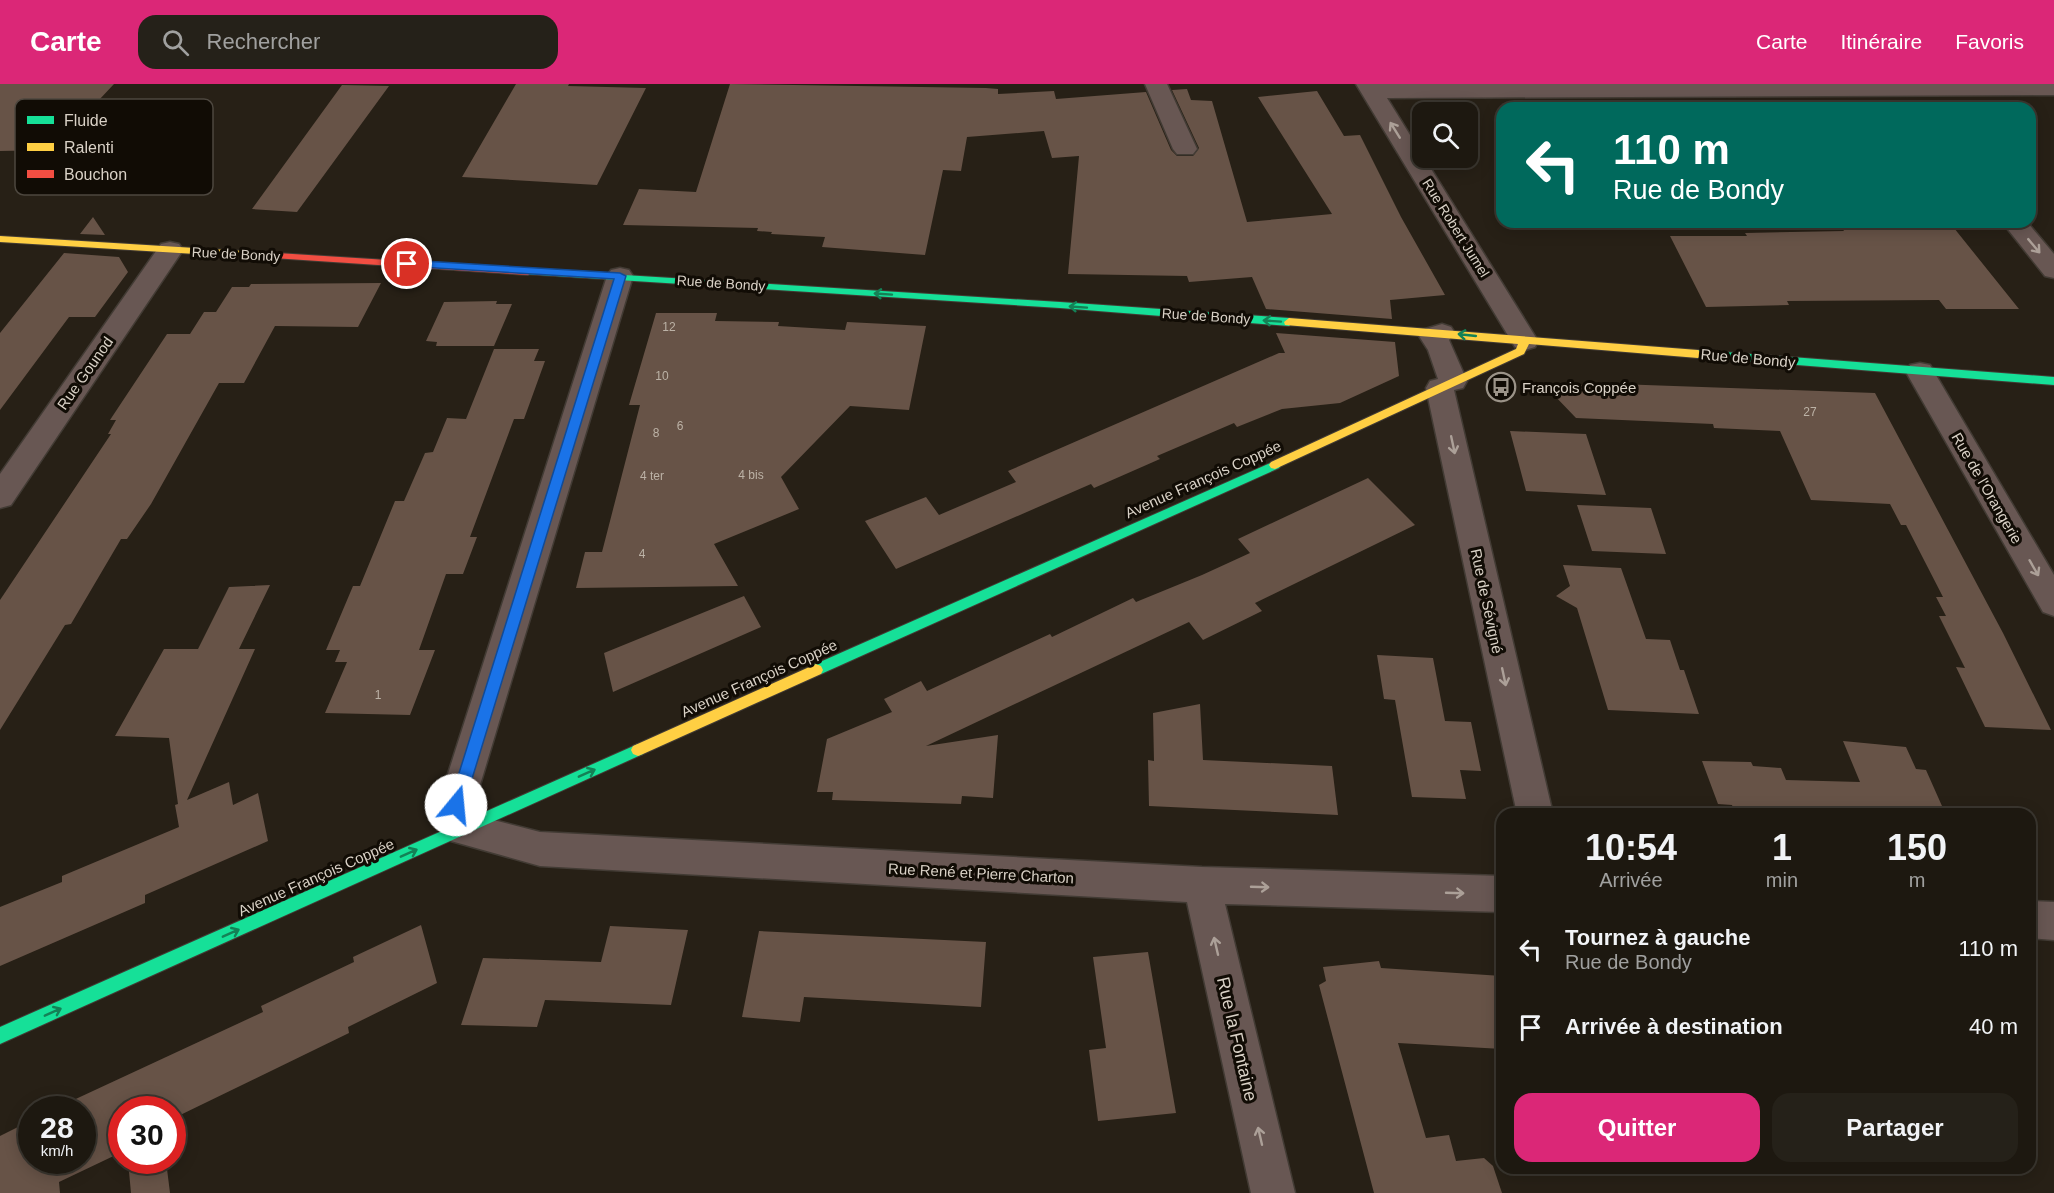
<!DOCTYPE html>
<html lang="fr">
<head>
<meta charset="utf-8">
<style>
	:root { --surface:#1d1810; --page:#252119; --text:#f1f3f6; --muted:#a0a09f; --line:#3b3730; --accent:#db2777 }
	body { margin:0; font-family:Helvetica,sans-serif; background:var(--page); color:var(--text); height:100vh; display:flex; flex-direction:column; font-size:22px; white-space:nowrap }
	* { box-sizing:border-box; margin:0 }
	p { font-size:20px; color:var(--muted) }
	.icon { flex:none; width:33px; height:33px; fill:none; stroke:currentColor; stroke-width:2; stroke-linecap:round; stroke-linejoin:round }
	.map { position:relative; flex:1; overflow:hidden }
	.panel { position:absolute; left:1496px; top:724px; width:540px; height:366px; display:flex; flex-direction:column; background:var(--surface); border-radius:18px; box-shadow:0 3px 15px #0003,0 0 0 2px var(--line) }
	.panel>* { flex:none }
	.banner { position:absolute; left:1496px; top:18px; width:540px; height:126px; border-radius:18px; box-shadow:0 3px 15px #0003,0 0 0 2px var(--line); background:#00695c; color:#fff; overflow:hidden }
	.tools { position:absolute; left:1412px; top:18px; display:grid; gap:12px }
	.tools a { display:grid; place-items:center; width:66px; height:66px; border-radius:12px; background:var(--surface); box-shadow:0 3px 15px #0003,0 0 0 2px var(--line); font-size:30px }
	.speed { position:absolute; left:18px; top:1012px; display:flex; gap:12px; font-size:30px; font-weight:700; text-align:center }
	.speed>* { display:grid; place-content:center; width:78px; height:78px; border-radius:50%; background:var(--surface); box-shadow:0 3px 15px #0003,0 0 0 2px var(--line); line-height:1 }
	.speed small { font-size:15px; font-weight:400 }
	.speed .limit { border:9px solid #d22; background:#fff; color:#111 }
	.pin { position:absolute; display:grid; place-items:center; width:51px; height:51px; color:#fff; margin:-26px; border:3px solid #fff; border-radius:50%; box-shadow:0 2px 6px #0007 }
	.me { position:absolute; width:66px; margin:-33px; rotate:17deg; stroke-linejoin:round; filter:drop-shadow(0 0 4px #0008) }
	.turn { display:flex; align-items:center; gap:21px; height:126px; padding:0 18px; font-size:27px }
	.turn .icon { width:78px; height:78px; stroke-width:2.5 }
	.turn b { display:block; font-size:42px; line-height:51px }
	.eta { display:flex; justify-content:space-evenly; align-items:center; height:102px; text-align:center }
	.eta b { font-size:36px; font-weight:700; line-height:42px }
	.primary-button { display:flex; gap:12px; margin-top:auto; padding:12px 18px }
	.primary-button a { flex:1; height:69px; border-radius:18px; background:var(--accent); color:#fff; font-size:24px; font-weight:700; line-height:69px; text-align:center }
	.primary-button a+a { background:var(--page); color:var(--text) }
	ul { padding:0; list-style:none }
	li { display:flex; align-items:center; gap:18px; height:78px; padding:0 18px }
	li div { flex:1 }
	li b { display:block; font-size:22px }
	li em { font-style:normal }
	header { display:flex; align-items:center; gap:36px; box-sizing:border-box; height:84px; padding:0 30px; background:var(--accent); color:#fff }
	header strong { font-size:28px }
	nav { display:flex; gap:33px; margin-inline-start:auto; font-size:21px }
	.search { width:420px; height:54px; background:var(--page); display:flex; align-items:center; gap:15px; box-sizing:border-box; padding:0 21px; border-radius:18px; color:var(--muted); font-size:22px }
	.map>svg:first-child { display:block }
	.building { fill:#675347 }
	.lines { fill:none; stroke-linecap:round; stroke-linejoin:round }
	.street-casing { stroke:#423b34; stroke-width:3 }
	.fast-casing { stroke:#423b34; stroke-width:2 }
	.slow-casing { stroke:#423b34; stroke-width:2 }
	.jam-casing { stroke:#423b34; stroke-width:2 }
	.street { fill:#685753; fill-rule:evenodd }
	.fast { fill:#16e098; fill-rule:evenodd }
	.slow { fill:#ffcf43; fill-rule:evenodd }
	.jam { fill:#f24e42; fill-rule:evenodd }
	.oneway { stroke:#aca098 }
	.oneway2 { stroke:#148156 }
	.route { fill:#1a73e8; stroke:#114b97; stroke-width:1.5 }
	.labels { text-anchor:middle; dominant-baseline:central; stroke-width:6; stroke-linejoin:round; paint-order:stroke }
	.number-label { font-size:12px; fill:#bcb2a6 }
	.far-street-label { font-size:14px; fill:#d9d1c6; stroke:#110c05 }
	.street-label { font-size:15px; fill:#d9d1c6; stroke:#110c05 }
	.poi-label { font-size:15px; fill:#d9d1c6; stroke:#110c05; text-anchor:start }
	.near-street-label { font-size:18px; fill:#d9d1c6; stroke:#110c05 }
	.key { fill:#110c05; stroke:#4d473f; stroke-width:1.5 }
	.key-label { font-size:16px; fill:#d9d1c6 }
</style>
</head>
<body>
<header>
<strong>Carte</strong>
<div class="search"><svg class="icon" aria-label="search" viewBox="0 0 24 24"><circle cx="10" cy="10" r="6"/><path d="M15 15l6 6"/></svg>Rechercher</div>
<nav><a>Carte</a><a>Itinéraire</a><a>Favoris</a></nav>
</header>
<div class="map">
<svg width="2054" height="1109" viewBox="0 0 2054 1109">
	<rect width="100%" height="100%" fill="#272016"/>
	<path class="building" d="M0,0H114L52,66L0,67Z
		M516,0H569L568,2L646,4L597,101L462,93Z
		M730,0L986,4L998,5V10L1054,7L1056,15L1146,8L1171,66L1177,72H1193L1199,64L1172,6L1187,5L1191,16L1212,17L1247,138L1332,130L1258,13L1317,7L1344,52L1360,51L1401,133L1445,211L1390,216L1392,235L1266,225L1252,193L1189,198L1187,192L1068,190L1079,72L1052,74L1044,47L967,53L961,87L943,86L925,171L822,163L825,153L771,150L772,148L757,147L758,144L623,141L639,105L696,108Z
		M342,1L389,2L297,128L252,125Z
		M93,133L105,151L80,150Z
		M1842,144H1954L2019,225H1946L1939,216L1787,217L1789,221L1706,223L1670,152H1747L1745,149L1844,147Z
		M64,169L119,173L128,188L95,233H69L0,326V249Z
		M381,199L358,243L275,242L244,299H219L151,420L127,455H121L71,540L65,541L0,646V516L111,350H108L116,336H110L167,250H190L204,228H216L232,203H249L251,200Z
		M497,217L496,220H512L494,262H436L437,258L426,257L444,218Z
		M656,229H717L715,237L779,238L778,242L845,246L847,238L926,242L909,326L850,322L781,393L799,425L714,460L738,502L576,504L585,468H602L640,321H629Z
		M1276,249L1395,258L1399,292L1340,319L1282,325L1237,343L1234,339L1157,372L1160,375L1094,404L1091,400L896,485L865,437L926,413L939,431L1016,398L1008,387L1279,269H1285Z
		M494,265H539L534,277H545L524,335H514L470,453H477L463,490H446L419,566H435L410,631L325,629L347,578H335L340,566H326L353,502H360L395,417H404L425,369L433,368L447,334L466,335Z
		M1589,299L1875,309L2003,549L2051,646L1985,643L1956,583L1965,584L1939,532H1946L1936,513H1943L1906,441H1901L1890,420L1811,416L1780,347L1714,344L1713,340L1576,334L1552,309Z
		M1510,347L1586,350L1606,411L1526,407Z
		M1368,394L1415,441L1255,519L1262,527L1203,556L1189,538L926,662L998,651L993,714L962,712L961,720L832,716L833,708H817L827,655L892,628L884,615L921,597L927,607L1050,550L1052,553L1133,514L1136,518L1202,491L1250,469L1238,455Z
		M1577,421L1651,424L1666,470L1592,467Z
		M1563,481L1621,484L1646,555L1670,556L1680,586H1684L1699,630L1608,626L1577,524L1556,512L1570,502Z
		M270,501L239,565H255L187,716L229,698L233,721L258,709L268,757L145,811V819L0,882V823L62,798V792L179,743L175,721L178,720L169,654L115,652L164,565H198L229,503Z
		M744,512L761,543L613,608L604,569Z
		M1377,571L1433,574L1445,637L1471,638L1481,687L1460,686L1466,715L1412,713L1395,616L1384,615Z
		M1200,620L1203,676L1332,682L1338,731L1149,722L1148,676L1154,677L1153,629Z
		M1843,657L1906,663L1916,685L1926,686L1942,722H1938L1942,730H1735L1732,721L1718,720L1702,677L1751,678L1753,682L1781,684L1786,696L1860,698Z
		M421,841L437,899L348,943L349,949L172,1035V1026H122V1068L59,1098L60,1109H0V1052L32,1036V1077H82V1026H52L263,928L261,922L354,878L353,873Z
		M610,842L688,846L671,921L545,916L537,943L461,941L483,874L601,878Z
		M759,847L986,858L981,923L804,913L800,938L742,933Z
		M1148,868L1176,1029L1098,1037L1089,966L1106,964L1093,873Z
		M1379,877L1381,884L1502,892V965L1398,959L1426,1054L1449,1051L1456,1077L1484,1074L1493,1082L1502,1109H1374L1319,901L1326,897L1323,883Z
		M128,1077H166L170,1109H131Z"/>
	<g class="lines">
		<g class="street-casing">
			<path id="street" d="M1145,0H1167L1197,65L1193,70H1177L1173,65Z
				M1356,0H2054V11L1387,14L1538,257L1535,263L1525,266L1515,263Z
				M2002,138H2027L2054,170V194L2045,192Z
				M170,158L179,160L183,166L11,421L0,424V390L161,160Z
				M620,184L629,186L633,192L474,721L478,732L540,748L1202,783L1502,792V828L1225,820L1295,1109H1251L1187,818L540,782L451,757L438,721L607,192L611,186Z
				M1442,240L1451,243L1455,249L1449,256L1467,297L1463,304L1454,306L1553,730H1517L1426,304L1430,297L1438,295L1428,266L1419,252L1422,246Z
				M1920,279L1930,281L2054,491V532L2043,528L1906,288L1910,281Z
				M2030,817L2054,818V856L2030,854Z"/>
		</g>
		<g class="fast-casing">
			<path id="fast" d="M528,185L1060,218L1289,234L1294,238L1289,242L1060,224L524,190V186Z
				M1698,266L2054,293V301L1694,273V267Z
				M1275,377L1279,378L1281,381L1279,384L821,590H811L809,586L811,582Z
				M638,660L643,662L645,666L643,670L0,960V943Z"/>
		</g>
		<g class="slow-casing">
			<path id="slow" d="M0,152L277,169L282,172L277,175L0,158Z
				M1289,234L1698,266L1704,270L1698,274L1529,260L1524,270L1275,385L1271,384L1269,381L1271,378L1516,265L1518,260L1285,241L1284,238Z
				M816,580L821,582L823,586L821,590L643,670L638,672L633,670L631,666L633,662Z"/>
		</g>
		<g class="jam-casing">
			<path id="jam" d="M277,169L528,185L533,188L528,191L273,174L272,172Z"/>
		</g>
		<use href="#street" class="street"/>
		<use href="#fast" class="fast"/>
		<use href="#slow" class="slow"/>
		<use href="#jam" class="jam"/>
	</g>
	<defs><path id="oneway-shaft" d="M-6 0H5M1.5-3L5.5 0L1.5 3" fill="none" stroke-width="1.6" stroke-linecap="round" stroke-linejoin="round" transform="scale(1.5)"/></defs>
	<g class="oneway">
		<use href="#oneway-shaft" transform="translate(1395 46) rotate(-122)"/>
		<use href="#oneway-shaft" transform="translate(2034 162) rotate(50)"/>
		<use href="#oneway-shaft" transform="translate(1453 361) rotate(78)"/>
		<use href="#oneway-shaft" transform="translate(2034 484) rotate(60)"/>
		<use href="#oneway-shaft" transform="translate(1504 593) rotate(78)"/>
		<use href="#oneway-shaft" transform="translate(1260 803) rotate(2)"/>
		<use href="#oneway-shaft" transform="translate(1455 809) rotate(2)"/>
		<use href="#oneway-shaft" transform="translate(1216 862) rotate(-103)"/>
		<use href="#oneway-shaft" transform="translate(1260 1052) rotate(-103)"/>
	</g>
	<g class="oneway2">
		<use href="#oneway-shaft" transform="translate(883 210) rotate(-176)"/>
		<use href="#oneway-shaft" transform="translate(1078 223) rotate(-176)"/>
		<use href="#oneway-shaft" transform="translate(1272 237) rotate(-176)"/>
		<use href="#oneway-shaft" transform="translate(1467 251) rotate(-174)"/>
		<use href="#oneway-shaft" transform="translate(587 689) rotate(-24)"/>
		<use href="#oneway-shaft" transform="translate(409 769) rotate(-24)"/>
		<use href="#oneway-shaft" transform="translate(231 849) rotate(-24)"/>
		<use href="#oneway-shaft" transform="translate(53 928) rotate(-24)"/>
	</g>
	<path class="route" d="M407,176L620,189L626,192L464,721L456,728L449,721L614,195L403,182L402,180Z"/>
	<defs>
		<g id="bus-ring" transform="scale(1.5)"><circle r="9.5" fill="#110c05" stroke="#9b9388" stroke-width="1.5"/><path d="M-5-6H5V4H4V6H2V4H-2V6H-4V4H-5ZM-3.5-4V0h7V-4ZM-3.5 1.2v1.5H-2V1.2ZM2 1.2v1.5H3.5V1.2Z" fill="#9b9388"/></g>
	</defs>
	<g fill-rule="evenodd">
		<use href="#bus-ring" x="1501" y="303"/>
	</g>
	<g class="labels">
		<g class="number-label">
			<text x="669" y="243">12</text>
			<text x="662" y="292">10</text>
			<text x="1810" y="328">27</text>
			<text x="680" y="342">6</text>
			<text x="656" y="349">8</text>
			<text x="751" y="391">4 bis</text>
			<text x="652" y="392">4 ter</text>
			<text x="642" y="470">4</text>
			<text x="378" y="611">1</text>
		</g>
		<g class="far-street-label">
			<text transform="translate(1456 144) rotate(58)">Rue Robert Jumel</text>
			<text transform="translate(236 170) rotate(3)">Rue de Bondy</text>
			<text transform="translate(721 199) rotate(4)">Rue de Bondy</text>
			<text transform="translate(1206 232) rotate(4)">Rue de Bondy</text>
		</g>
		<g class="street-label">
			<text transform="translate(1748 274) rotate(5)">Rue de Bondy</text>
			<text transform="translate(85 289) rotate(-55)">Rue Gounod</text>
			<text transform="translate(1203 395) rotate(-24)">Avenue François Coppée</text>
			<text transform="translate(1987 404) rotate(60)">Rue de l'Orangerie</text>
			<text transform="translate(1487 517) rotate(78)">Rue de Sévigné</text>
			<text transform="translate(759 594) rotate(-24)">Avenue François Coppée</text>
			<text transform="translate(981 789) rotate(3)">Rue René et Pierre Charton</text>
			<text transform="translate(316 793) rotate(-24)">Avenue François Coppée</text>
		</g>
		<g class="poi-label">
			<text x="1522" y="303">François Coppée</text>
		</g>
		<g class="near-street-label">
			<text transform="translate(1237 955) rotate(77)">Rue la Fontaine</text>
		</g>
	</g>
	<rect x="15" y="15" width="198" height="96" rx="9" class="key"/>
	<rect x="27" y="32" width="27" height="8" fill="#16e098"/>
	<rect x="27" y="59" width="27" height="8" fill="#ffcf43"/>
	<rect x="27" y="86" width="27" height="8" fill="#f24e42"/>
	<g class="key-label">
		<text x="64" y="42">Fluide</text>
		<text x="64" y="69">Ralenti</text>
		<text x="64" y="96">Bouchon</text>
	</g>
</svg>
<div class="tools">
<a><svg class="icon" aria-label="search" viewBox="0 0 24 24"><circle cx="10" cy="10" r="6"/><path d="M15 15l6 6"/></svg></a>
</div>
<div class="speed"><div>28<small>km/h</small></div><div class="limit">30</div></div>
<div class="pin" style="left:407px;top:180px;background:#d93025"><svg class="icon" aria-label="arrive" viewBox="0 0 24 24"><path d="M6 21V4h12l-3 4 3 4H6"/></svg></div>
<svg class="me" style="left:456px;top:721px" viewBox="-20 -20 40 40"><circle r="19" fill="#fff"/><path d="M0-13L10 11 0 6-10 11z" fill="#1a73e8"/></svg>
<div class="banner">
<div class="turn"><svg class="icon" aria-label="left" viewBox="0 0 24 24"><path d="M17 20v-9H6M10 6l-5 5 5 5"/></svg><div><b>110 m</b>Rue de Bondy</div></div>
</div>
<section class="panel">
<div class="eta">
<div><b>10:54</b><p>Arrivée</p></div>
<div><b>1</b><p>min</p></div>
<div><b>150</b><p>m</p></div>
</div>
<ul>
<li><svg class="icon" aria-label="left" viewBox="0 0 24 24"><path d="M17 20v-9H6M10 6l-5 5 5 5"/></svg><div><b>Tournez à gauche</b><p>Rue de Bondy</p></div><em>110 m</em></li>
<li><svg class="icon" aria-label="arrive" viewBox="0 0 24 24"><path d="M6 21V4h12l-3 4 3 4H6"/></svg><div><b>Arrivée à destination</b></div><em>40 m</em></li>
</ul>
<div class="primary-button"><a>Quitter</a><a>Partager</a></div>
</section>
</div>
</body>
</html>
